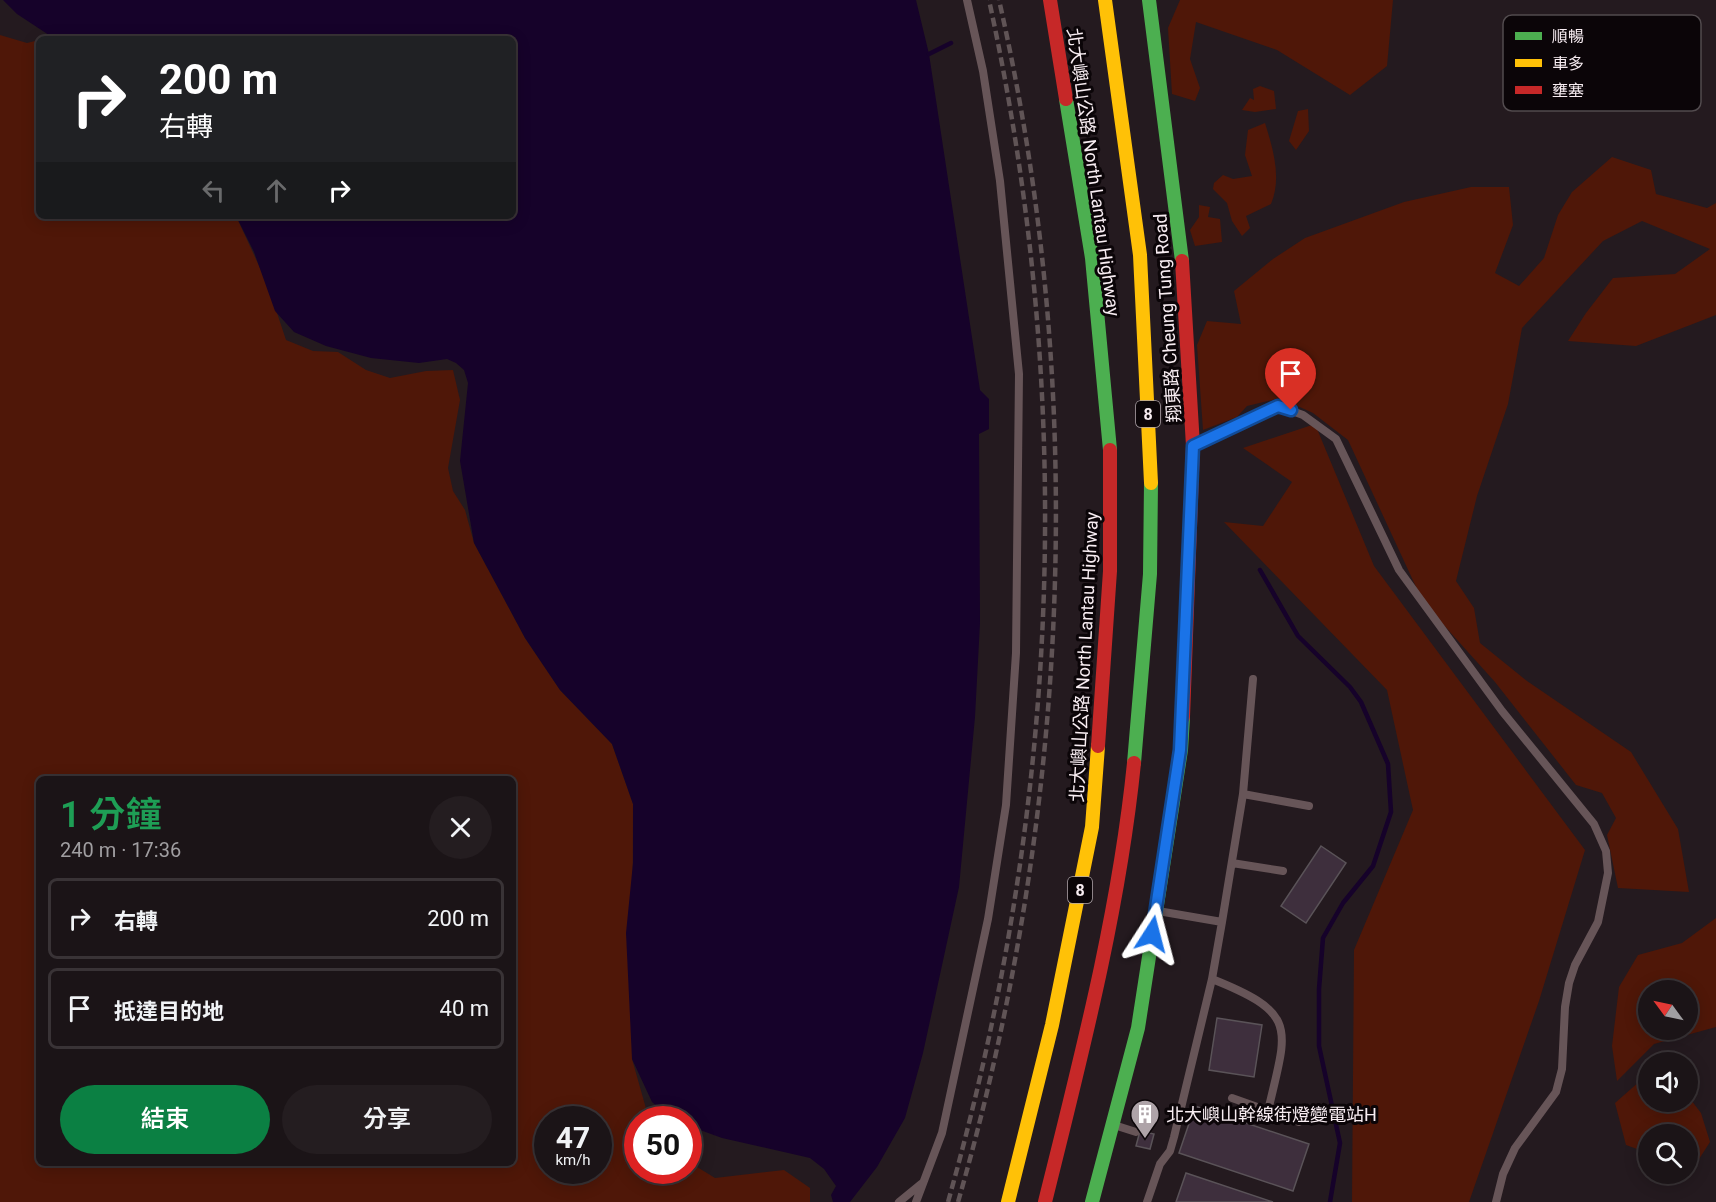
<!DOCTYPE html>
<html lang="zh-TW">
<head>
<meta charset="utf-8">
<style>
	:root { --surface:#1b1417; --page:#241d20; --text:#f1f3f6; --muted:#a09ea1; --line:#393336; --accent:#0b8043 }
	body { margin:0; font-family:Roboto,"Noto Sans TC",sans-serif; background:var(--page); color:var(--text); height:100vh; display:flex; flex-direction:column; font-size:22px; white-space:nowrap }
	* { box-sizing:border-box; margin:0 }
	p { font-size:20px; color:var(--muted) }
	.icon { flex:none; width:33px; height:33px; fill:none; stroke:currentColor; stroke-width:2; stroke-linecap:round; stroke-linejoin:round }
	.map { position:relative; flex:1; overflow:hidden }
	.sheet { position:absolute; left:36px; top:776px; width:480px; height:390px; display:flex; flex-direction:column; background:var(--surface); border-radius:9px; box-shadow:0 3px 15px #0003,0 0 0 2px var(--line) }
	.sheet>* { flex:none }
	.banner { position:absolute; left:36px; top:36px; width:480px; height:183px; border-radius:9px; box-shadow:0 3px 15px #0003,0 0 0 2px var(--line); background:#202124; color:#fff; overflow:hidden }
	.needle { width:39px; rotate:303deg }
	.buttons { position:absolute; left:1638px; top:980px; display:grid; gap:12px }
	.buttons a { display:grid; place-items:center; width:60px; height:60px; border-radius:50%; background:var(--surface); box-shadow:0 3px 15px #0003,0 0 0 2px var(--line); font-size:30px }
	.speed { position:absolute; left:534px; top:1106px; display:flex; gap:12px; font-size:30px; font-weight:700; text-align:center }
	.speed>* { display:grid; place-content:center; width:78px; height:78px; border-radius:50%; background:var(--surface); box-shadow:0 3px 15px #0003,0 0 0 2px var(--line); line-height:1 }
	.speed small { font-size:15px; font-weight:400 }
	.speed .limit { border:9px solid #d22; background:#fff; color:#111 }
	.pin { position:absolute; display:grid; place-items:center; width:51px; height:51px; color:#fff; margin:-62px -26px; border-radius:50% 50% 50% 0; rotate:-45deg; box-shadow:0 0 6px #0007 }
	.pin .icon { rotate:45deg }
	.me { position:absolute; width:66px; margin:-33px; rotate:9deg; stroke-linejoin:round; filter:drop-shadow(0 0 4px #0008) }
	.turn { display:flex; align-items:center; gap:21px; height:126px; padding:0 24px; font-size:27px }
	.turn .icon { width:78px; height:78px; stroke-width:2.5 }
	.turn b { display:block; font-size:42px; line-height:51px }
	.lanes { display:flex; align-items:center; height:57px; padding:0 24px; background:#0003; justify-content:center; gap:30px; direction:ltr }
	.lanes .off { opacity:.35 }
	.round { display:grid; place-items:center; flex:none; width:63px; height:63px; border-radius:32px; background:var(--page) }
	.headline { display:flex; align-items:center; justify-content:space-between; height:102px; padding:0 24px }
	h1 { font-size:36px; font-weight:600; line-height:45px; color:#1e9e55 }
	.cta { display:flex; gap:12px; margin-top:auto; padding:12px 24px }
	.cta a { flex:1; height:69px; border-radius:36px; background:var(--accent); color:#fff; font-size:24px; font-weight:600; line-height:69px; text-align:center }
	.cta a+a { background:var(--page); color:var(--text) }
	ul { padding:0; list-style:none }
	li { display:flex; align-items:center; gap:18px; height:81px; margin:0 12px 9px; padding:0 12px; border:3px solid var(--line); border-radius:9px }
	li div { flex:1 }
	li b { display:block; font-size:22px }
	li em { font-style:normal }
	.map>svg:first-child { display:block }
	.green { fill:#4f1708; fill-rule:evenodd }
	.water { fill:#16022a }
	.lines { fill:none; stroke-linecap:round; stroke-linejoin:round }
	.stream { stroke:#16022a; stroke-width:4.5 }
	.building { fill:#3e2f3d; stroke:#5a5358; stroke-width:1.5 }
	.lane { stroke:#675558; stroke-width:8 }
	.fast { stroke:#4caf50; stroke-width:14 }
	.slow { stroke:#ffc107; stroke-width:14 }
	.jam { stroke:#c62828; stroke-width:14 }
	.rail { stroke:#605456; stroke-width:4.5; stroke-dasharray:9 4.5; stroke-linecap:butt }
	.route-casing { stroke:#114b97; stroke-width:15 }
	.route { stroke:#1a73e8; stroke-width:10 }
	.labels { text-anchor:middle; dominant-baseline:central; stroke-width:6; stroke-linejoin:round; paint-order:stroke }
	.shield { fill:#0b0508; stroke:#b1a7ac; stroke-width:1.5 }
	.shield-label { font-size:16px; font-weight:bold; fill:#f8edf2 }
	.street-label { font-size:18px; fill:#f8edf2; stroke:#0b0508 }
	.poi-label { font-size:18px; fill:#f8edf2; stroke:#0b0508; text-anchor:start }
	.key { fill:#0b0508; stroke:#524b4e; stroke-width:1.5 }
	.key-label { font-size:16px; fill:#f8edf2 }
</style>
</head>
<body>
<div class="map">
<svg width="1716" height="1202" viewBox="0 0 1716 1202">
	<rect width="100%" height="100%" fill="#241a1f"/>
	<path class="green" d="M1180,0H1393L1387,66L1350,95L1277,50L1196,22L1190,59L1200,88L1195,101L1172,94L1168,28Z
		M0,35L27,43L39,40V216H236L267,283L286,340L313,351L338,352L366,370L390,378L426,371L453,370L460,400L448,468L453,491L465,510L474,543L525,638L560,690L612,744L633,804L632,1059L649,1119H638V1170H688L689,1162L715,1178L784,1170L810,1188V1202H0ZM39,778H513V1162H39ZM548,1119H598V1170H548Z
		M1260,86L1274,91L1276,109L1255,112L1242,110L1250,98L1254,100L1253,89Z
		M1308,109L1309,131L1296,150L1289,141L1298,111Z
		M1265,123C1273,149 1282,178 1271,204L1246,216L1250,228L1242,236L1232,221L1227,203L1213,189L1214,183L1223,175L1233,179L1252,176L1245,155L1248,130Z
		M1612,157L1651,170L1656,194L1707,208L1716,203V315L1636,346L1568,341L1586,313L1613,278L1675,274L1710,249L1642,221L1603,241L1522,328L1508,404L1477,496L1456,581L1474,608L1480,643L1527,681L1631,752L1678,829L1689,892L1618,888L1607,835L1616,818L1602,793L1576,785L1495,682L1423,602L1348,440L1313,413L1280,398L1247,406L1237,417L1203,430L1197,345L1207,321L1241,324L1234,291L1273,259L1305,238L1404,202L1471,187H1509L1513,225L1495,273L1519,286L1544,258L1558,215L1572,192Z
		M1199,205L1210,207L1208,217L1220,219L1222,242L1195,246L1190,230L1199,217Z
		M1315,424L1374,566L1585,850L1539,1001L1469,1202H1352L1354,950L1413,810L1387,690L1224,522L1263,526L1292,482L1243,448Z
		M1716,918V1027L1654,1044L1617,1081L1612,1046L1619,987L1638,955L1682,943ZM1648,990H1688V1029H1648Z
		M1648,1074V1101H1688V1096L1701,1113L1710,1142L1692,1170L1688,1168V1134H1648V1153L1626,1145L1615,1103Z"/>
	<path class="water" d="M3,0H916L929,54L980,390L989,399V429L979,434L980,623L975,717L959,887L923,1053L905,1118L877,1167L850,1202H833L831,1195L836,1186L824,1169L810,1158L722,1138L689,1126L688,1119H671L652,1102L632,1059L626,933L633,863V804L612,744L560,690L525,638L474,543L460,461L468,383L464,370L456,363L447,359L419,363L371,358L326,346L294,332L275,311L254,252L236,216H513V39H55L17,14Z"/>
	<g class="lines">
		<path class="stream" d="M929,54L951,43
			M1260,570L1298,636L1350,687L1361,702L1388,764L1391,812L1373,866L1343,903L1323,938L1319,989V1046L1340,1143L1330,1202"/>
	</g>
	<path class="building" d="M1321,846L1346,863L1306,923L1281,906Z
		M1217,1018L1262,1025L1254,1077L1209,1070Z
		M1195,1106L1309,1144L1293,1191L1179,1153Z
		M1140,1131L1154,1134L1150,1149L1136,1146Z
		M1186,1173L1273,1202H1176Z"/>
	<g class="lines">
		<path class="lane" d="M1195,446L1278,406L1303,415L1336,439L1399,570L1502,711L1594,824L1606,851L1608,873L1598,922L1575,965L1569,983L1565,1007L1562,1069L1556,1092L1515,1148L1503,1174L1496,1202
			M1243,794L1309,806
			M1232,863L1283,871
			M1158,911L1222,922
			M1212,979C1300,1014 1287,1028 1268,1111
			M1232,1098L1299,1122
			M1114,1125L1136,1132
			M899,1202L921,1184
			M916,1202L942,1133L988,919L1006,805L1016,653L1019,374L1000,181L983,71L967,0
			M1147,1202L1160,1164L1170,1151L1174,1137L1212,979L1222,922L1243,794L1253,679"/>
		<path class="fast" d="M1149,0L1182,261
			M1066,99L1092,258L1110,450
			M1134,763L1150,574L1151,483
			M1092,1202L1138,1028L1181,750L1183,717"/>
		<path class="slow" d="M1105,0L1140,255L1151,483
			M1008,1202L1052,1025L1092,827L1098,746"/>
		<path class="jam" d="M1050,0L1066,99
			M1182,261L1193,446L1183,717
			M1098,746L1110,571V450
			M1045,1202C1081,1057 1119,912 1134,763"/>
		<path class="rail" d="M948,1202C1060,805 1077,404 989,0
			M958,1202C1070,813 1089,395 999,0"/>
	</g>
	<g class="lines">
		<g class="route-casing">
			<path id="route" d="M1152,934L1180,750L1193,446L1278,406L1291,410"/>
		</g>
		<use href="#route" class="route"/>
	</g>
	<defs>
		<g id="building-pin" transform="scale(1.5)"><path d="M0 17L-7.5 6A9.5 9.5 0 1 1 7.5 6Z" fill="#aea3a8" stroke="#0b0508"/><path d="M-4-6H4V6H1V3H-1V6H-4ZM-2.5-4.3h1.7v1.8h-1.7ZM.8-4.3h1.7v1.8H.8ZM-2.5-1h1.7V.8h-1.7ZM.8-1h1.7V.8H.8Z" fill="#fff"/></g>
	</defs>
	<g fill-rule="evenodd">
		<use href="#building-pin" x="1145" y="1114"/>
	</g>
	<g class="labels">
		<g class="shield">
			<rect x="1136" y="401" width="24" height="26" rx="4.5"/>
			<rect x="1068" y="877" width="24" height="26" rx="4.5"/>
		</g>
		<g class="shield-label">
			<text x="1148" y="414">8</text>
			<text x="1080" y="890">8</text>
		</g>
		<g class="street-label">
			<text transform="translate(1094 172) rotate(82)">北大嶼山公路 North Lantau Highway</text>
			<text transform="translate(1167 318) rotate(-94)">翔東路 Cheung Tung Road</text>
			<text transform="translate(1084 657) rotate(-87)">北大嶼山公路 North Lantau Highway</text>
		</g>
		<g class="poi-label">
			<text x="1166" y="1114">北大嶼山幹線街燈變電站H</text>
		</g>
	</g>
	<rect x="1503" y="15" width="198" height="96" rx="9" class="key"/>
	<rect x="1515" y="32" width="27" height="8" fill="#4caf50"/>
	<rect x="1515" y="59" width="27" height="8" fill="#ffc107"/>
	<rect x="1515" y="86" width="27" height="8" fill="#c62828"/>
	<g class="key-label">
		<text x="1552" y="42">順暢</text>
		<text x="1552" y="69">車多</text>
		<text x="1552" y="96">壅塞</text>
	</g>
</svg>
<div class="buttons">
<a><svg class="needle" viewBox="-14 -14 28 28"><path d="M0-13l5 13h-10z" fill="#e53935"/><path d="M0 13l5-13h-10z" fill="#a09ea1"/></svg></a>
<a><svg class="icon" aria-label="sound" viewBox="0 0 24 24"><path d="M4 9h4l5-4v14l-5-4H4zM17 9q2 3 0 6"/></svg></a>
<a><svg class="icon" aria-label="search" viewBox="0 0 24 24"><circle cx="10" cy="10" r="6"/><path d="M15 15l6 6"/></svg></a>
</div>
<div class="speed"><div>47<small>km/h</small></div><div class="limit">50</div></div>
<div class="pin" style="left:1291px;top:410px;background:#d93025"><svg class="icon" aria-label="arrive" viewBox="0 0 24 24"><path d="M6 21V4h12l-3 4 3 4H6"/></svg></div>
<svg class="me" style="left:1152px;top:934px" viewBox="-20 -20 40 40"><path d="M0-17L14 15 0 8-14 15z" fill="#1a73e8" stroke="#fff" stroke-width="4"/></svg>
<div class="banner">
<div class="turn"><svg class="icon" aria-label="right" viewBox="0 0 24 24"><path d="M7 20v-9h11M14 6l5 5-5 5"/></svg><div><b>200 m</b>右轉</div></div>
<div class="lanes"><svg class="icon off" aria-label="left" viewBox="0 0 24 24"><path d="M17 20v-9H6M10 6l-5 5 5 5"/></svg><svg class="icon off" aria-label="ahead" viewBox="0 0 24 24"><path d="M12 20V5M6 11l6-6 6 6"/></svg><svg class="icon" aria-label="right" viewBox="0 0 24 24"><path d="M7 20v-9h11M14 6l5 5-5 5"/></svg></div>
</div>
<section class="sheet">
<div class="headline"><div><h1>1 分鐘</h1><p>240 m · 17:36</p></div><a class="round"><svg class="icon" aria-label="close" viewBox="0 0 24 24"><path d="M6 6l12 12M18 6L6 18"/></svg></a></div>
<ul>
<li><svg class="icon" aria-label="right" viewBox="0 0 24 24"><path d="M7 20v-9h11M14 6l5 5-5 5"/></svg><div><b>右轉</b></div><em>200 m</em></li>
<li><svg class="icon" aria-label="arrive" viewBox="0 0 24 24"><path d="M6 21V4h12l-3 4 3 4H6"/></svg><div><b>抵達目的地</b></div><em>40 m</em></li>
</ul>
<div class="cta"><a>結束</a><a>分享</a></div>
</section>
</div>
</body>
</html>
